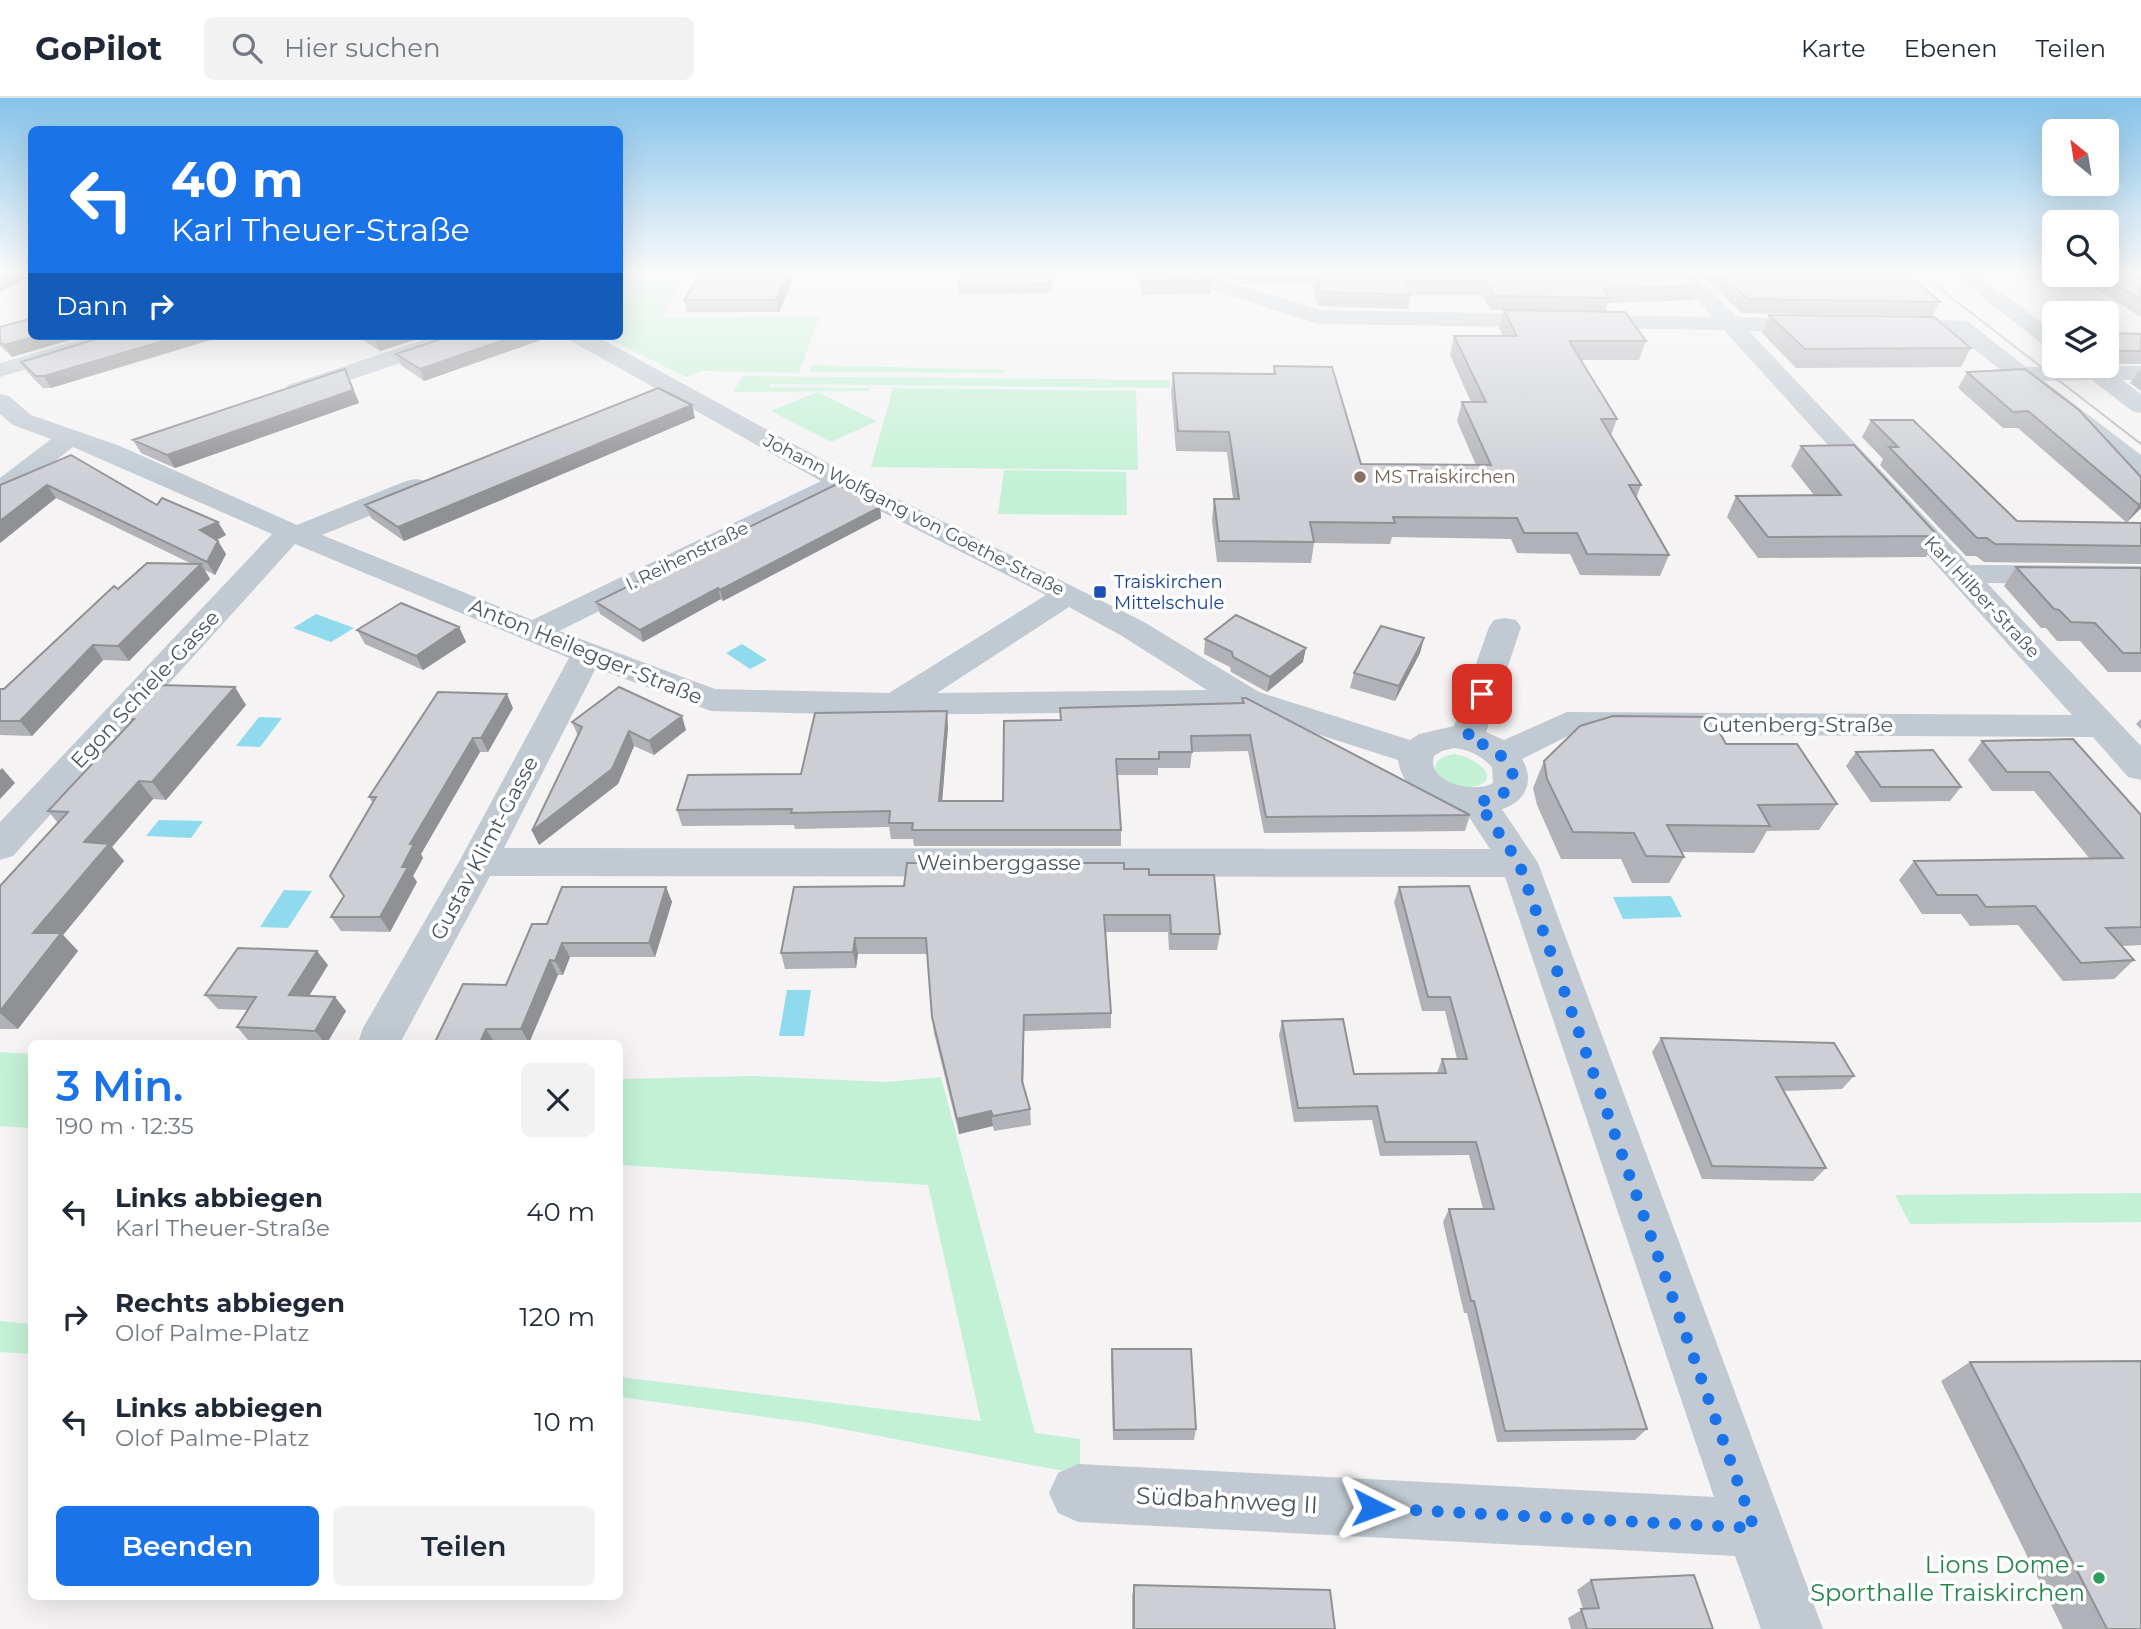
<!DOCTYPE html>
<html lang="de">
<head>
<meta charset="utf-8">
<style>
	:root { --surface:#fff; --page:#f2f2f3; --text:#1f2937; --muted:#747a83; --line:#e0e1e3; --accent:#1a73e8 }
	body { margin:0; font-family:Montserrat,sans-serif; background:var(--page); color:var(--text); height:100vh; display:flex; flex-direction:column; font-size:26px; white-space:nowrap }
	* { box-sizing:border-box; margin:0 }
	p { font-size:23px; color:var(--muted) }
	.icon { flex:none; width:38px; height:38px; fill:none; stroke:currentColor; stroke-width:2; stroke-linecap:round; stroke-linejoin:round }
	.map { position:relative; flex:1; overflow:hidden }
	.panel { position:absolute; left:28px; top:942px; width:595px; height:560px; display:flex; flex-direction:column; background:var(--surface); border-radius:10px; box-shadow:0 7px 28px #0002 }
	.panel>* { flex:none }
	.hud { position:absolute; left:28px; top:28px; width:595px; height:214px; border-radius:10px; box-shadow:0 7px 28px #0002; background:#1a73e8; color:#fff; overflow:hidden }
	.needle { width:46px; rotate:330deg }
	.controls { position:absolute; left:2042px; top:21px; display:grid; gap:14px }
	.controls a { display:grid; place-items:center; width:77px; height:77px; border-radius:10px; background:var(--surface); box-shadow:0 7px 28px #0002; font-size:35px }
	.pin { position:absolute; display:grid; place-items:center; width:60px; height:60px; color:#fff; margin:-30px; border-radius:14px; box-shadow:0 4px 10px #0006 }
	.me { position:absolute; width:77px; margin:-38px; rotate:93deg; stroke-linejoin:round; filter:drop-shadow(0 0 5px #0008) }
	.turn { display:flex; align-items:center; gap:24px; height:147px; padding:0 28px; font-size:32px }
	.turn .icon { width:91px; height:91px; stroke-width:2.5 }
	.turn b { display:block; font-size:49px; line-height:60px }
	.then { display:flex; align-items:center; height:66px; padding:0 28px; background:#0003; gap:14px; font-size:26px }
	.round { display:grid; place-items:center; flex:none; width:74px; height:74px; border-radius:10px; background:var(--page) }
	.overview { display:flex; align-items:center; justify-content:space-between; height:119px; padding:0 28px }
	h1 { font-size:42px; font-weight:600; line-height:52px; color:var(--accent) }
	.cta { display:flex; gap:14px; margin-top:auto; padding:14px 28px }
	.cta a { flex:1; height:80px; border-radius:10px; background:var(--accent); color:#fff; font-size:28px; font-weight:600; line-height:80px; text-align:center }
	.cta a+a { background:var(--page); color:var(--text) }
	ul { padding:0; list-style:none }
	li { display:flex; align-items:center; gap:21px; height:105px; padding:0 28px }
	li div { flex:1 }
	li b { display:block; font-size:26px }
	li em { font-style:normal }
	header { display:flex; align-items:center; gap:42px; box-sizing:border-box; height:98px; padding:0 35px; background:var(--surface); border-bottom:2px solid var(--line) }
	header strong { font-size:33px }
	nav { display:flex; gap:38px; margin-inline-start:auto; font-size:24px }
	.search { width:490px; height:63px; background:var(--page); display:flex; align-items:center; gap:18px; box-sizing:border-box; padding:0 24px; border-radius:10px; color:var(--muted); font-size:26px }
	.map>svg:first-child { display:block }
	.green { fill:#c3f1d5 }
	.water { fill:#90daee }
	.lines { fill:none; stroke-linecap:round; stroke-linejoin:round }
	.minor { fill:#c1cad2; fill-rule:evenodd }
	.tram { stroke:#b5b8bd; stroke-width:2 }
	.wall { fill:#b0b2b7 }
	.shaded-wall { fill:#909195 }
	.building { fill:#cdcfd5; stroke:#909195; stroke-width:2 }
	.route { stroke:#1a73e8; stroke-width:12; stroke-dasharray:0 21.6 }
	.education-dot { fill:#8d6e63; stroke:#fff; stroke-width:2.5 }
	.transit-dot { fill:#1a4fb4; stroke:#fff; stroke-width:2.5 }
	.leisure-dot { fill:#2e9e5b; stroke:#fff; stroke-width:2.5 }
	.labels { text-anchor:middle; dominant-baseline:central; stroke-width:7; stroke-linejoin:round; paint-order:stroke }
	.far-education-label { font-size:18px; fill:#785e54; stroke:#fff; text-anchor:start }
	.far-street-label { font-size:18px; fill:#4a5661; stroke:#fff }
	.far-transit-label { font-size:18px; fill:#164399; stroke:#fff; text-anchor:start }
	.street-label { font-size:21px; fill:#4a5661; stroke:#fff }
	.near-street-label { font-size:24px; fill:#4a5661; stroke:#fff }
	.near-leisure-label { font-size:24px; fill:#27864d; stroke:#fff; text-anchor:end }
</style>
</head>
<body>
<header>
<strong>GoPilot</strong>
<div class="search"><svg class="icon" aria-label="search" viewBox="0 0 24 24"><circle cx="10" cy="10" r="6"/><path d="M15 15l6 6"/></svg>Hier suchen</div>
<nav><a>Karte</a><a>Ebenen</a><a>Teilen</a></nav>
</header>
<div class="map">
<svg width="2141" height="1531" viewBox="0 0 2141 1531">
	<rect width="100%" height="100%" fill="#f5f3f3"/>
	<path class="green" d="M620,174L686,175L663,220L820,218L799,275L701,273L686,279L603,238H620Z
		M812,267L1005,272V275L809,274Z
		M743,278L1170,282V290L770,286V289L870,290L869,293L733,294Z
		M893,290L1136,293L1138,372L871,369Z
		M817,294L877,323L831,344L771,313Z
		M1004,372L1126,374L1127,417L998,416Z
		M1454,656C1473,658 1507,681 1472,689C1449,694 1413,664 1454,656Z
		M0,954L31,956V1030L0,1028Z
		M752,978L887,984L941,979L1035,1335L1080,1341V1376L810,1325L620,1299V1279L981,1323L928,1087L620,1067V981Z
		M2141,1095V1124L1910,1126L1895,1097Z
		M0,1223L31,1226V1256L0,1254Z"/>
	<path class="water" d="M316,516L354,530L331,544L293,530Z
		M742,546L767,562L750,571L726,555Z
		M259,619L282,620L260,649L236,648Z
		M159,722L203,723L191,740L146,738Z
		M284,792L312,793L288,830L260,829Z
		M1671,798L1682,819L1623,821L1613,799Z
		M787,892H811L804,938H779Z"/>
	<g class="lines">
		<path class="minor" d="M1162,173H1193L1321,212L1712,219L1672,173H1693L1737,219L1825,222L1828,227L1825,232L1817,234L1749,233L1970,467L2141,468V486L1987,485L2141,648V682L2128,679L2093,639L1572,636L1522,661C1535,682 1526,704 1502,711L1538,765L1823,1531H1761L1735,1458L1078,1424L1058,1415L1049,1395L1058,1375L1078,1366L1714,1399L1505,779L490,778L400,945H358L363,930L460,762L569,560L295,446L13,758L0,762V724L272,436L73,349L10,399L0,401V380L51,341L13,327L0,316V296L9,298L31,317L120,348L297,427L406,383L416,381L426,383L430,389L426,395L322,437L532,522L821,383L571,243L568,238H596L850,377L1144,524L1259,594L1410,642L1419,636L1454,628L1489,529L1494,522L1505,520L1516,522L1521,529L1486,634L1504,642L1567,614L2072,617L1724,232L1319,226L1165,177ZM841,393L1046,497L889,595L715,591L559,533ZM1069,509L1122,538L1207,592L937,595ZM596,570L711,613L868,617L1245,613L1398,662C1403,696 1436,711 1467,716L1490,751L504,750ZM1454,650C1470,652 1480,657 1492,669L1493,685C1475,696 1426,685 1434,658L1442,653Z
			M1949,173H1972L2054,234V251L2046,249Z
			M1891,220L1967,223L2026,269L2141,268V282H2122L2141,296V315L2132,313L2092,282L2044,283L2141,357V378L2132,376L1954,235L1883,232L1880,227L1883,222Z
			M93,238H128L125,243L0,279V265Z
			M435,238H468L465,243L306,297L297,299L288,297L285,292L288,287Z"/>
		<path class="tram" d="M1917,173L2141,346"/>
	</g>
	<path class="wall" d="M790,173L792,185L779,214H687L684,202Z
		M1054,173L1051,195L959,196L958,187Z
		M1139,173H1188L1211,182L1210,196L1141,197Z
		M1202,173H1686L1699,188L1694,202L1608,205L1605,214L1646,243L1639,262H1580L1617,321L1611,337L1641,387L1636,400L1669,457L1660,478L1580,477L1570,456L1517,455L1511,441L1392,439L1390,446L1314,445L1311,465L1217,464L1212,422L1214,401H1233L1227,354L1176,353L1171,294L1173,275L1273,276L1274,268L1361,366L1476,367L1457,323L1462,304H1471L1450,257L1454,238H1503L1499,231L1504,212L1589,214L1490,212L1482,197H1411L1408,211L1318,208L1312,186H1244Z
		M1696,173H1905L1940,204L1932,218L1742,215Z
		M2141,173V219L2074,177H2107Z
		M1769,217L1971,250L1961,269L1796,270L1762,235Z
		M0,229L12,259L0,248Z
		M2107,235L2141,236V266H2107Z
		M106,238L51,290H43L28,275L21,264Z
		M356,238H427L380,253Z
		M450,238H545L546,240L424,283L401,267L396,256Z
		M345,271L359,305L175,370L141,355L133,342Z
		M2025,271L2141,410L2127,424L2141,425V466L1984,464L1976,458H1966L1880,367L1883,361L1862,339L1871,322L2017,423L2126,424L2018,330H2003L1958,290L1967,274Z
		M2139,272L2141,273V293L2130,285Z
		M695,320L404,443L371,420L365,407Z
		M1801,348L1938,438L1926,459L1758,460L1727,419L1736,398L1814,397L1791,368Z
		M71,357L157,407L226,437L217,442L226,456L215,477L205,472L210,481L129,563L103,562L32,638L0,637V591H4L118,491L192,466L56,400L0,445V387Z
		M880,409L881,420L723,503L721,501L643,544L600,516L596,504Z
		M2016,469L2141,470V574H2108L2080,543H2057L2046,530H2041L2004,488Z
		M459,529L466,544L423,572L365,546L357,532Z
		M1424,540L1420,555L1395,603L1350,590L1354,575Z
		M1205,541L1303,564L1267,594L1231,574L1230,569L1204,556Z
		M1242,600L1470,717L1465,733L1264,735L1248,653L1192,654L1190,670H1158V677H1117L1121,732V748H914L913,741H891L889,729L795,731L794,727L682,728L677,712L801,676L948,629L942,703H1003L1061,622L1241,605Z
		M246,607L166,702L153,701L112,749L124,763L63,837L78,853L18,931H0V788L58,725L48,713L131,625L128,621Z
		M513,610L488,654H480L421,756L423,760L413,778L417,784L390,834L341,833L331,819L344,798L373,705L369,699Z
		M2141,621V631L2136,626Z
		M572,624L686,632L654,657L634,648L618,686L539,747L578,638Z
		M1982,643L2141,717V847L2122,848L2134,862L2114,881L2063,883L2018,827L1970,828L1961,816H1922L1899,782L1914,763L2090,761L2034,693H1992L1968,662Z
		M1726,646L1837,706L1819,732L1767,733L1754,755L1681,754L1684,759L1669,785H1632L1621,761H1561L1537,707L1533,690L1544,663Z
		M1856,654L1961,689L1950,703L1871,704L1846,668Z
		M1124,771L1149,777L1220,836L1217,852H1169L1168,834H1106L1111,915V930L1024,933L1023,987L1030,1011L1031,1027L994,1033L993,1028L959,1036L934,935L932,919L927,856H858L856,870L785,871L781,855L904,788Z
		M1469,788L1647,1331L1635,1342L1497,1344L1467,1215H1464L1443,1124L1449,1111H1483L1469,1057L1380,1058L1372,1022L1294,1024L1279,937L1282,923L1354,976L1437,975L1442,961H1457L1445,913H1422L1394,804L1399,789Z
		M666,789L672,804L655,859H570L563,877H558L529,945H436L435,944L506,887L547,826Z
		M328,867L309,898L335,899L346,913L327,945H292L249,943L237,929L248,912L218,911L205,897Z
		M1661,940L1854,978L1842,991L1783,993L1826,1070L1813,1083L1702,1081L1652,954Z
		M1112,1251L1196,1331L1194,1342H1113L1111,1262Z
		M1970,1264L2141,1531H2063L1941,1283Z
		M1591,1482L1713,1531H1571L1568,1520L1583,1511L1577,1492Z
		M1134,1487L1335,1531H1132V1498Z"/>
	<path class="shaded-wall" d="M14,173H32V178L0,194V180Z
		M790,173L792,185L779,214L776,202Z
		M37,238H84L12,259L4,247Z
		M180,238H224L51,290L44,278Z
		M388,238H427L380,253L375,242Z
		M515,238H545L546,240L424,283L420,271Z
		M345,271L359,305L175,370L167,357Z
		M692,307L695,320L404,443L398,429Z
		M47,387L56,400L0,445V423Z
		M2141,405V410L2127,424L2139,407Z
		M880,409L881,420L723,503L720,492Z
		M218,424L226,437L209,446L200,432Z
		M218,443L226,456L215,477L207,464Z
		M201,466L210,481L129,563L118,548Z
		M718,490L721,501L643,544L640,532Z
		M459,529L466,544L423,572L416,558Z
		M1424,540L1420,555L1395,603L1399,588Z
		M93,547L103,562L32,638L20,623Z
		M1306,550L1303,564L1267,594L1270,579Z
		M235,589L246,607L166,702L152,684Z
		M507,596L513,610L488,654L481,640Z
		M947,613L948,629L941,718L939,703Z
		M682,618L686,632L654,657L649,643Z
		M629,633L634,648L618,686L539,747L532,733Z
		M473,640L480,654L421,756L423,760L413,778L417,784L390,834L380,819L402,769L410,746Z
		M2,670L15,685L0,701V672Z
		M139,683L153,701L112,749L124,763L63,837L78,853L18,931L0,915V913L33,835L84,744Z
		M666,789L672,804L655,859L649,845Z
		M855,840L858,856L856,870L853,854Z
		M562,845L570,859L563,877L555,863Z
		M317,853L328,867L301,911L289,897Z
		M550,862L558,877L529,945L521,931Z
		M335,899L346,913L327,945H325L315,933Z
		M1024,917V933L1023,998L1022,983Z
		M486,931L495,945H480Z
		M991,1013L993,1028L959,1036L957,1021Z"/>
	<path class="building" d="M0,173H14L0,180Z
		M702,173H790L776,202H684Z
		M961,173H1052L1051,186L958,187Z
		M1141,173H1188L1210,180L1211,182L1141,183Z
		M1315,173H1686L1699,188L1604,191L1610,200L1493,198L1486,183H1404L1411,197L1321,194Z
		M1716,173H1905L1940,204L1748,201Z
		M2107,173H2141V202L2101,177H2107Z
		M1504,212L1625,214L1646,243H1569L1617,321H1601L1641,387H1629L1669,457L1587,456L1577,435H1524L1517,420L1393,419L1395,425L1310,424L1314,444L1219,443L1214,401H1239L1229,334L1178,333L1173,275L1275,276L1274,268L1332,269L1361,366L1491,367L1462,304H1486L1454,238H1517Z
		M1769,217L1934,219L1971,250L1805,251Z
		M32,220V238H37L4,247L0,244V229Z
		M2107,235L2141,236V253H2113L2107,248Z
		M106,238H180L44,278H36L21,264Z
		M369,238H388L375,242Z
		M450,238H515L420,271L396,256Z
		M345,271L353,292L167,357L133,342Z
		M2025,271L2079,312L2141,379V405L2139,407L2028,313L2013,314L1967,274Z
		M658,290L692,307L398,429L365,407Z
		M1871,322H1913L2017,423L2141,425V448L1995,446L1987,440H1977L1889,349H1898Z
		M1854,347L1938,438L1768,439L1736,398L1841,397L1801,348Z
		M71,357L157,407L162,400L218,424L200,432L218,443L207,464L47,387L0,423V387Z
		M837,386L880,409L720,492L718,490L640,532L596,504Z
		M147,465L201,466L118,548L93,547L20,623H0V591H4L114,488L118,491Z
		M2016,469L2141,470V555H2123L2095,525L2071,524L2059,512L2054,511Z
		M401,505L459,529L416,558L357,532Z
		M1236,517L1306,550L1270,579L1233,559L1232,554L1205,541Z
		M1381,528L1424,540L1399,588L1354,575Z
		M159,587L235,589L152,684L139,683L84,744L109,746L33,835H61L0,913V788L68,714L48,713L134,621H128Z
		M619,589L682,618L649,643L629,633L612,671L532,733L582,629L572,624Z
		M438,594L507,596L481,640H473L410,746H414L402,769H408L380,819H331L344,798L330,778L376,699H369Z
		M1242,600H1246L1470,717L1266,719L1250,637L1191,638L1192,654H1159V661H1116L1121,732H912L913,725H889L890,713L791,715L792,711L677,712L688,677L801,676L815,615L947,613L939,703H1003L1004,623L1061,622L1060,610L1244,605Z
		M1613,618L1711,619L1726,646H1797L1837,706L1758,707L1770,728L1667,727L1684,759L1646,758L1634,735L1573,734L1547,681L1544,663L1580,628Z
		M2073,641L2141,717V829L2106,830L2134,862L2081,865L2035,808L1986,809L1977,797H1937L1914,763L2123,760L2049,674H2007L1982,643Z
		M1933,652L1961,689H1881L1856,654Z
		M907,765H1124V771H1149V777H1214L1220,836H1171L1170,817H1104L1111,915L1024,917L1022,983L1030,1011L993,1018L991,1013L957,1021L932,919L926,840H855L853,854L781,855L794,789L904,788Z
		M1469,788L1647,1331L1505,1333L1474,1203H1471L1449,1111H1494L1476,1044H1385L1377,1008L1298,1010L1282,923L1343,921L1354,976L1446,975L1442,961H1467L1450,899H1428L1399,789Z
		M562,789H666L649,845H562L555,863L550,862L521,931H486L480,945L435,944L463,886L506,887L532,826H547Z
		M238,850L317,853L289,897L335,899L315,933L237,929L256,899L205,897Z
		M1661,940L1834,945L1854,978L1776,979L1826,1070L1712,1068Z
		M1112,1251H1191L1196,1331L1114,1332Z
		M2141,1263V1531H2107L1970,1264Z
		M1694,1477L1713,1531H1587L1581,1511L1599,1510L1591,1482Z
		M1134,1487L1330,1492L1335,1531H1134Z"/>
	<linearGradient id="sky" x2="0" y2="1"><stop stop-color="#85c3ea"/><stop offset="0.45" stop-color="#fafafa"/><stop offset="1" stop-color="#fafafa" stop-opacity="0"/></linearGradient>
	<rect width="2141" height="387" fill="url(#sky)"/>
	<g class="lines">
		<path class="route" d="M1373,1410L1754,1430L1519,765L1478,704C1496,701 1509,697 1513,677C1505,655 1489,647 1467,641L1482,596"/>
	</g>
	<circle class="education-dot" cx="1360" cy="379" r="7"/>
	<rect class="transit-dot" x="1093" y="487" width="14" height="14" rx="3.5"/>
	<circle class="leisure-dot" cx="2099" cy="1480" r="7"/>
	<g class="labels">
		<g class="far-education-label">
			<text x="1374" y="379">MS Traiskirchen</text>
		</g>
		<g class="far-street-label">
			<text transform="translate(914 417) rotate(27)">Johann Wolfgang von Goethe-Straße</text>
			<text transform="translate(687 458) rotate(-26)">I. Reihenstraße</text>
			<text transform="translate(1982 499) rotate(47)">Karl Hilber-Straße</text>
		</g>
		<g class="far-transit-label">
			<text x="1114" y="484">Traiskirchen<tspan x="1114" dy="21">Mittelschule</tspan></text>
		</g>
		<g class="street-label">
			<text transform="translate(586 553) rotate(22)">Anton Heilegger-Straße</text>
			<text transform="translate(145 591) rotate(-47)">Egon Schiele-Gasse</text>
			<text x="1798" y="626">Gutenberg-Straße</text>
			<text transform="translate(484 750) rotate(-62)">Gustav Klimt-Gasse</text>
			<text x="999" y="764">Weinberggasse</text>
		</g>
		<g class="near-street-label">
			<text transform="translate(1227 1402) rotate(3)">Südbahnweg II</text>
		</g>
		<g class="near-leisure-label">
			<text x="2085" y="1466">Lions Dome -<tspan x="2085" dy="28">Sporthalle Traiskirchen</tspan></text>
		</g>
	</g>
</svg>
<div class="controls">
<a><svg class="needle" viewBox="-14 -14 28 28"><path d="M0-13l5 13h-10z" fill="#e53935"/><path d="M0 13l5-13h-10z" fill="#747a83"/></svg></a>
<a><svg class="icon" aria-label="search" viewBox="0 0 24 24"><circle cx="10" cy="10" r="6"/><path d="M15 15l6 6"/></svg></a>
<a><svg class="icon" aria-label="layers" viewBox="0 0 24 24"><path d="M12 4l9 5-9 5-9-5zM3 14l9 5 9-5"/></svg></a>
</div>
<div class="pin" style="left:1482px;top:596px;background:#d93025"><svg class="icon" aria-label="arrive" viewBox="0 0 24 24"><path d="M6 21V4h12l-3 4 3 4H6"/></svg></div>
<svg class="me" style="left:1373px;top:1410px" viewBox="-20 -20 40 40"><path d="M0-17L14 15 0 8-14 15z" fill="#1a73e8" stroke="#fff" stroke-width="4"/></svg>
<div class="hud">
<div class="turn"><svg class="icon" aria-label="left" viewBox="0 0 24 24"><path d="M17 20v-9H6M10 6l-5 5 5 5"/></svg><div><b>40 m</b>Karl Theuer-Straße</div></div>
<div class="then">Dann<svg class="icon" aria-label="right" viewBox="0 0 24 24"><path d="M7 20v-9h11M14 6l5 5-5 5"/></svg></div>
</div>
<section class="panel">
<div class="overview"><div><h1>3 Min.</h1><p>190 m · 12:35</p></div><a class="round"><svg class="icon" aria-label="close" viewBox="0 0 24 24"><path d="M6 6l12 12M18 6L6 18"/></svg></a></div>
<ul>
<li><svg class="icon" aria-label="left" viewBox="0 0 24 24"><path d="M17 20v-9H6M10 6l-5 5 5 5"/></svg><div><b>Links abbiegen</b><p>Karl Theuer-Straße</p></div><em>40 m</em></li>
<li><svg class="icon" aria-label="right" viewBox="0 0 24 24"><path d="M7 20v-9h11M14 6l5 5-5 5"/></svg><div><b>Rechts abbiegen</b><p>Olof Palme-Platz</p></div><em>120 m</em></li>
<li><svg class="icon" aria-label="left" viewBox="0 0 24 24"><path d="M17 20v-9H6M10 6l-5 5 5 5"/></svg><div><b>Links abbiegen</b><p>Olof Palme-Platz</p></div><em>10 m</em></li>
</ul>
<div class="cta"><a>Beenden</a><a>Teilen</a></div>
</section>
</div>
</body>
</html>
